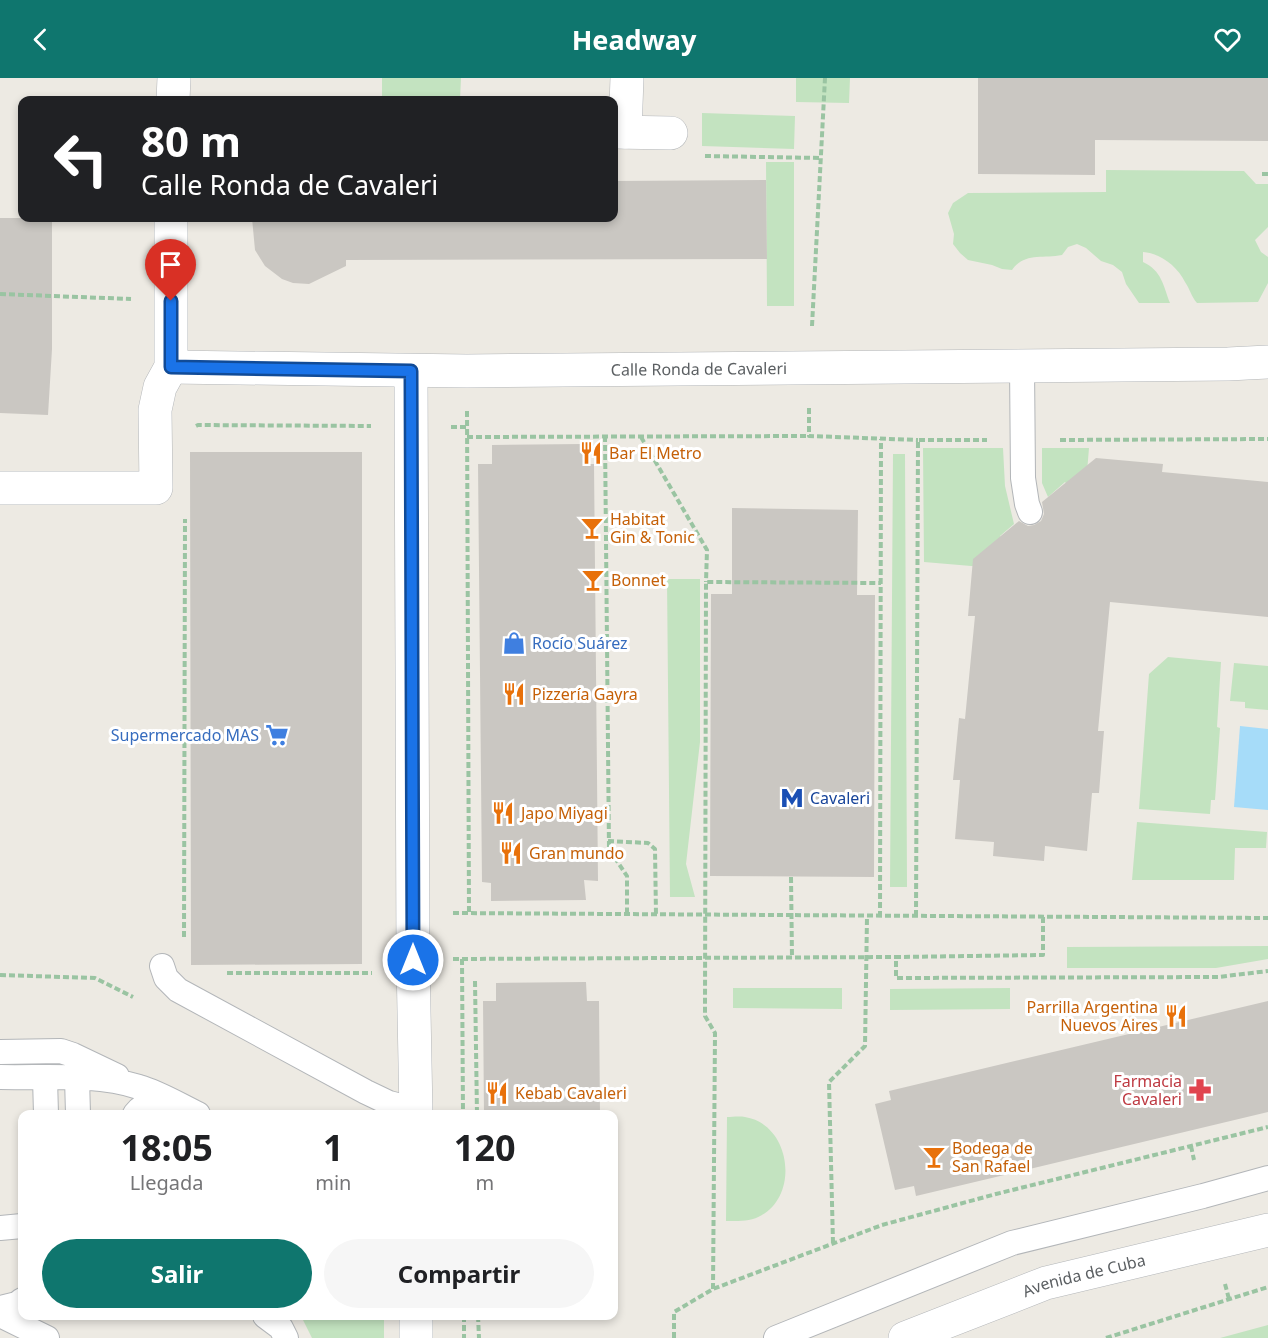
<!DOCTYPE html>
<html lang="es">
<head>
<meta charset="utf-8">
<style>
	:root { --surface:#fff; --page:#f6f6f6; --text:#202124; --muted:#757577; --accent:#0f766e }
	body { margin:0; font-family:"Noto Sans",sans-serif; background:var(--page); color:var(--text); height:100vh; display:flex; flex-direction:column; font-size:22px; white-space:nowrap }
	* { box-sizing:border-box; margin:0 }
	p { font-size:20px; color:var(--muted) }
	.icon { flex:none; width:33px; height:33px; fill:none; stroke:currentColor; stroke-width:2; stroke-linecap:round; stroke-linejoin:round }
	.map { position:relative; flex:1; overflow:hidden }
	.panel { position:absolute; left:18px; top:1032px; width:600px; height:210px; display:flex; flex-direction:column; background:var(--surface); border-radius:12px; box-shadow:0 3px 9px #0003 }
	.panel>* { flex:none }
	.guide { position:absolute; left:18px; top:18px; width:600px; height:126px; border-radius:12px; box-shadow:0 3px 9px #0003; background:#202124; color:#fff; overflow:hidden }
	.pin { position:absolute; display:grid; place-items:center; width:51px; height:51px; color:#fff; margin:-62px -26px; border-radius:50% 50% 50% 0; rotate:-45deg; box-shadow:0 0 6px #0007 }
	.pin .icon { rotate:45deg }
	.me { position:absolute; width:66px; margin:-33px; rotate:0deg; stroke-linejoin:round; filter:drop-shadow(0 0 4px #0008) }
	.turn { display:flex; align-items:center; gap:21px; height:126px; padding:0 24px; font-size:27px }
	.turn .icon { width:78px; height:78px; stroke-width:2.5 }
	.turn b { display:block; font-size:42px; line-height:51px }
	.eta { display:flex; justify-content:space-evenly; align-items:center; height:102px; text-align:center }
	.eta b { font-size:36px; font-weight:700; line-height:42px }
	.action { display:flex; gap:12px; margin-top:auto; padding:12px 24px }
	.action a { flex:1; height:69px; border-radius:36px; background:var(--accent); color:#fff; font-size:24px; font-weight:700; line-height:69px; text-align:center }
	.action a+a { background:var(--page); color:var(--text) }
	header { display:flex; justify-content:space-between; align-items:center; height:78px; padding:0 24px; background:var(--accent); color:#fff; font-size:27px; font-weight:700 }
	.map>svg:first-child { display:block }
	.green { fill:#c3e3c0 }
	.water { fill:#a6dcf9 }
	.building { fill:#cac7c2 }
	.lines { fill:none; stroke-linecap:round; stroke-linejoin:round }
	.service-casing { stroke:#b3b6b9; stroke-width:26 }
	.minor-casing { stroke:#b3b6b9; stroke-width:34 }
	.tertiary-casing { stroke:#b3b6b9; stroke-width:34 }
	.path { stroke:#9ac4a2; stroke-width:4; stroke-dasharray:6 3; stroke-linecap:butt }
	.service { stroke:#fff; stroke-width:24 }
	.minor { stroke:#fff; stroke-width:33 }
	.tertiary { stroke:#fff; stroke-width:33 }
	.route-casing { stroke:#114b97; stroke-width:15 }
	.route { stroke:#1a73e8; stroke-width:10 }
	.labels { text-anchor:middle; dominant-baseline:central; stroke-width:6; stroke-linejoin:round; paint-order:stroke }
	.street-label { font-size:16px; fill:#5b5f62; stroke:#fff }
	.food-label { font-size:16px; fill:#c56008; stroke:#fff; text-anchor:start }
	.shop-label { font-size:16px; fill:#366cbe; stroke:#fff; text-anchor:start }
	.transit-label { font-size:16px; fill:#164399; stroke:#fff; text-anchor:start }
	.health-label { font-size:16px; fill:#be3a42; stroke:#fff; text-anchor:end }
</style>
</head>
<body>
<header><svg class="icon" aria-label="back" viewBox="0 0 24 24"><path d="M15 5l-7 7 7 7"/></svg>Headway<svg class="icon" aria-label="heart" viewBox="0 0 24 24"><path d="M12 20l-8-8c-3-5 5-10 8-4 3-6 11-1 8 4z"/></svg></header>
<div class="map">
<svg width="1268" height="1260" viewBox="0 0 1268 1260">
	<rect width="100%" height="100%" fill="#edeae3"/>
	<path class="green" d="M382,0H461L460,22L382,20Z
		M796,0H850L849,25L796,24Z
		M702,35L795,38L794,71L702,68Z
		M766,84H794V228H767Z
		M1106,92L1244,93L1256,106H1268V149L1255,162L1261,174L1268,179V205L1258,224L1197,225C1191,218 1190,211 1185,204C1177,188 1160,175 1143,174V184C1162,193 1163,207 1170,225H1139L1126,206L1122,194L1113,187L1101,183L1086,170L1077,166L1068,169L1062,177C1042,181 1025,174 1012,192L1002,191L992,187L968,182L960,175L953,166L954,156L948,135L953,125L968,115L1106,114Z
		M923,370H1003L1005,408L1014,446L1000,458L1004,463L983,489L924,484Z
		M1042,370H1089L1087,394L1069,409L1065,404L1048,419L1042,405Z
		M893,376H905L907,809H890Z
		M667,501H700V664L686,786L695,819H670Z
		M1168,579L1221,584L1217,649L1220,650L1215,722H1211L1210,736L1139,731L1149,596Z
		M1234,585L1268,588V632L1245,630V624L1230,623Z
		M1137,744L1267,754L1266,770H1235L1234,802H1132Z
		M1268,868V881L1216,890H1067V869Z
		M733,910H842V931L733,930Z
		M1010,910V931L890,932V911Z
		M727,1039C732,1039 739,1038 745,1039C790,1046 800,1115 762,1137C751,1144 739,1143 726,1143Z
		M301,1238H384V1260H312Z
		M1268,1247V1260H1220Z"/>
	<path class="water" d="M1240,648L1268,651V732L1234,729Z"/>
	<path class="building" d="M978,0H1268V63L1095,62V97L978,96Z
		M766,102L767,181L346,182V188L309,206L293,205L282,201L265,188L255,172L252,140H614V103Z
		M0,140H52V271L48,337L0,335Z
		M583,366V386H594L598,803L584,802L586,822L491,823V805L482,804L478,386H492V367Z
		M190,374H362V886L191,887Z
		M1096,380L1163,386L1162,394L1268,404V539L1110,524L1098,653H1104L1099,715H1092L1087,773L1045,768L1044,783L993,778L994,764L955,761L960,702H953L959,640L965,641L975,538H968L973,481L1019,443L1028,448L1034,447L1041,443L1044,436L1042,424Z
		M732,430L858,432L857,517H875L874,799L710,798L711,516H732Z
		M586,904L587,923H599L600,1036H484L483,923H496V905Z
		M1268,923V1034L916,1118L914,1108L895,1112L875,1026L891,1022L889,1013Z"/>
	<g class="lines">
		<g class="service-casing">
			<path id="service" d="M1022,288L1023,400L1027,426L1030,434
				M162,888L166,900L178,912L366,1014L389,1025L417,1032
				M0,974L61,973L73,977L117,998
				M0,999C46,1000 95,995 139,1009C160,1015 179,1027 198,1036
				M45,1000L46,1036
				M77,1000L78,1036
				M135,1036C146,1022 157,1023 174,1024
				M0,1150L22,1148
				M0,1230L17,1226L22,1222
				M0,1237L47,1260
				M265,1238L281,1250L286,1260
				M776,1260L1012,1165L1203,1118L1268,1100"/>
		</g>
		<g class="minor-casing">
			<g id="minor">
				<path d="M173,22L174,0"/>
				<path d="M614,54L671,55"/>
				<path d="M625,54L627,0"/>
				<path id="s1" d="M171,289L467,293L1228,286L1268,284"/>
				<path d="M411,293L413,882L416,1036"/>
				<path d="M0,410H156L155,332L160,309L171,289V140"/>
				<path d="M416,1260V1238"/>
			</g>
		</g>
		<g class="tertiary-casing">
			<g id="tertiary">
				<path id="s2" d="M905,1260L1046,1205L1268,1152"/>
			</g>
		</g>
		<path class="path" d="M705,78L821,80
			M1262,96H1268
			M0,216L131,221
			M812,248L825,0
			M809,330V358L918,362
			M467,333L469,836
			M196,348L198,347L371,348
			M451,349H467
			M605,358L609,771L627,798V837
			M467,359L809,358
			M641,359L707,472L706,504
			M1060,362L1268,361
			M608,763L648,765L655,771L656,837
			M791,799L792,879
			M453,835L1268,840
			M916,838L918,362H987
			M880,839L881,361
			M1043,839V877L896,879V900L1218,899L1268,893
			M184,859L185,441
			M453,881L896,879
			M462,881L463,1036
			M227,895H372
			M0,897L95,900L133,919
			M475,903L477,1036
			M1191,1068L1194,1082
			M833,1165L829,1004L865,968L867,839
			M1225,1206L1229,1221
			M713,1211L715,955L705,938V926L706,504L881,505
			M464,1238V1260
			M478,1238L479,1260
			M674,1260V1234L713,1211L882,1147L996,1116L1268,1049
			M1106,1260L1268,1209"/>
		<use href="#service" class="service"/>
		<use href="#minor" class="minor"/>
		<use href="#tertiary" class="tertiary"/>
	</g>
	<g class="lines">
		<g class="route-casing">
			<path id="route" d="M171,223V289L411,293L413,882"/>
		</g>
		<use href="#route" class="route"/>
	</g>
	<defs>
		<g id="restaurant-bare" transform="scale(1.8)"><path d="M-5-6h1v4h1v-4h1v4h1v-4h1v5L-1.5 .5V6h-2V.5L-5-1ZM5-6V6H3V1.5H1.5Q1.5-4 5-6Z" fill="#e8710a" stroke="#fff" stroke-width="2.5" paint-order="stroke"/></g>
		<g id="bar-bare" transform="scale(1.8)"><path d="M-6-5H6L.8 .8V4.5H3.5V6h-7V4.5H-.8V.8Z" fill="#e8710a" stroke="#fff" stroke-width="2.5" paint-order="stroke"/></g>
		<g id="shop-bare" transform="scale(1.8)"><path d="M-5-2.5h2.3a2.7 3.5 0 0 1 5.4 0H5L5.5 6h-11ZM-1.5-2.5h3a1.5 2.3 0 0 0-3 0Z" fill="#3f7fe0" stroke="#fff" stroke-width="2.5" paint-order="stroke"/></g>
		<g id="supermarket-bare" transform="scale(1.8)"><path d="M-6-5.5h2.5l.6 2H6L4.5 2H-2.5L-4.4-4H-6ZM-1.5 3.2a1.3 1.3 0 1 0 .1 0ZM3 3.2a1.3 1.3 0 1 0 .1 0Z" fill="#3f7fe0" stroke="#fff" stroke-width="2.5" paint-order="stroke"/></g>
		<g id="metro-bare" transform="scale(1.8)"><path d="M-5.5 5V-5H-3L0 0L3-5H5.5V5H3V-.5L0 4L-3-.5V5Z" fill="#1a4fb4" stroke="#fff" stroke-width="2.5" paint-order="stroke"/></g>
		<g id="pharmacy-bare" transform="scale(1.8)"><path d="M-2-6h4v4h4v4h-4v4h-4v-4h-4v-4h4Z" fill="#e0444e" stroke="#fff" stroke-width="2.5" paint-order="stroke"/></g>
	</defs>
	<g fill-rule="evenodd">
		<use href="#restaurant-bare" x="591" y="375"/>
		<use href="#bar-bare" x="592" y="450"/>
		<use href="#bar-bare" x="593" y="502"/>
		<use href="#shop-bare" x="514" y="565"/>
		<use href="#restaurant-bare" x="514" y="616"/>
		<use href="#supermarket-bare" x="277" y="657"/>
		<use href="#metro-bare" x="792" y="720"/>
		<use href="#restaurant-bare" x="503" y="735"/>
		<use href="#restaurant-bare" x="511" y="775"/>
		<use href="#restaurant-bare" x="1176" y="938"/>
		<use href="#pharmacy-bare" x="1200" y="1012"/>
		<use href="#restaurant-bare" x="497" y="1015"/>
		<use href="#bar-bare" x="934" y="1079"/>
	</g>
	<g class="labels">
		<g class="street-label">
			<text stroke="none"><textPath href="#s1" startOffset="528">Calle Ronda de Cavaleri</textPath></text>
			<text stroke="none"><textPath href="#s2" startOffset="190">Avenida de Cuba</textPath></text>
		</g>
		<g class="food-label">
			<text x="609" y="375">Bar El Metro</text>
			<text x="610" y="441">Habitat<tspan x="610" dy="18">Gin &amp; Tonic</tspan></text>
			<text x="611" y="502">Bonnet</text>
			<text x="532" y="616">Pizzería Gayra</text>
			<text x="521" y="735">Japo Miyagi</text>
			<text x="529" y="775">Gran mundo</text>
			<text x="1158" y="929" text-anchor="end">Parrilla Argentina<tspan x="1158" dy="18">Nuevos Aires</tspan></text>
			<text x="515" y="1015">Kebab Cavaleri</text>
			<text x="952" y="1070">Bodega de<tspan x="952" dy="18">San Rafael</tspan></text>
		</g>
		<g class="shop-label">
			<text x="532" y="565">Rocío Suárez</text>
			<text x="259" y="657" text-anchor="end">Supermercado MAS</text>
		</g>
		<g class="transit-label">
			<text x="810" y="720">Cavaleri</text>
		</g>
		<g class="health-label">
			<text x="1182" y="1003">Farmacia<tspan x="1182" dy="18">Cavaleri</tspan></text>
		</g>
	</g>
</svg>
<div class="pin" style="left:171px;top:223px;background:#d93025"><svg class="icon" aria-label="arrive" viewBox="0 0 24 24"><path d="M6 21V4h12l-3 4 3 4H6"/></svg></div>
<svg class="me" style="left:413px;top:882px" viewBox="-20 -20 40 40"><circle r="17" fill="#1a73e8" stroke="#fff" stroke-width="3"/><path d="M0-11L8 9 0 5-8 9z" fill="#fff"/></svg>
<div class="guide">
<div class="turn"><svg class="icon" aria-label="left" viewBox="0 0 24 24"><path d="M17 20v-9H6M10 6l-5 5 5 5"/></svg><div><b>80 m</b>Calle Ronda de Cavaleri</div></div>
</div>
<section class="panel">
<div class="eta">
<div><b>18:05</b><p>Llegada</p></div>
<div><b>1</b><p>min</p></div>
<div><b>120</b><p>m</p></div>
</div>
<div class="action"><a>Salir</a><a>Compartir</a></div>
</section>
</div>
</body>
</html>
